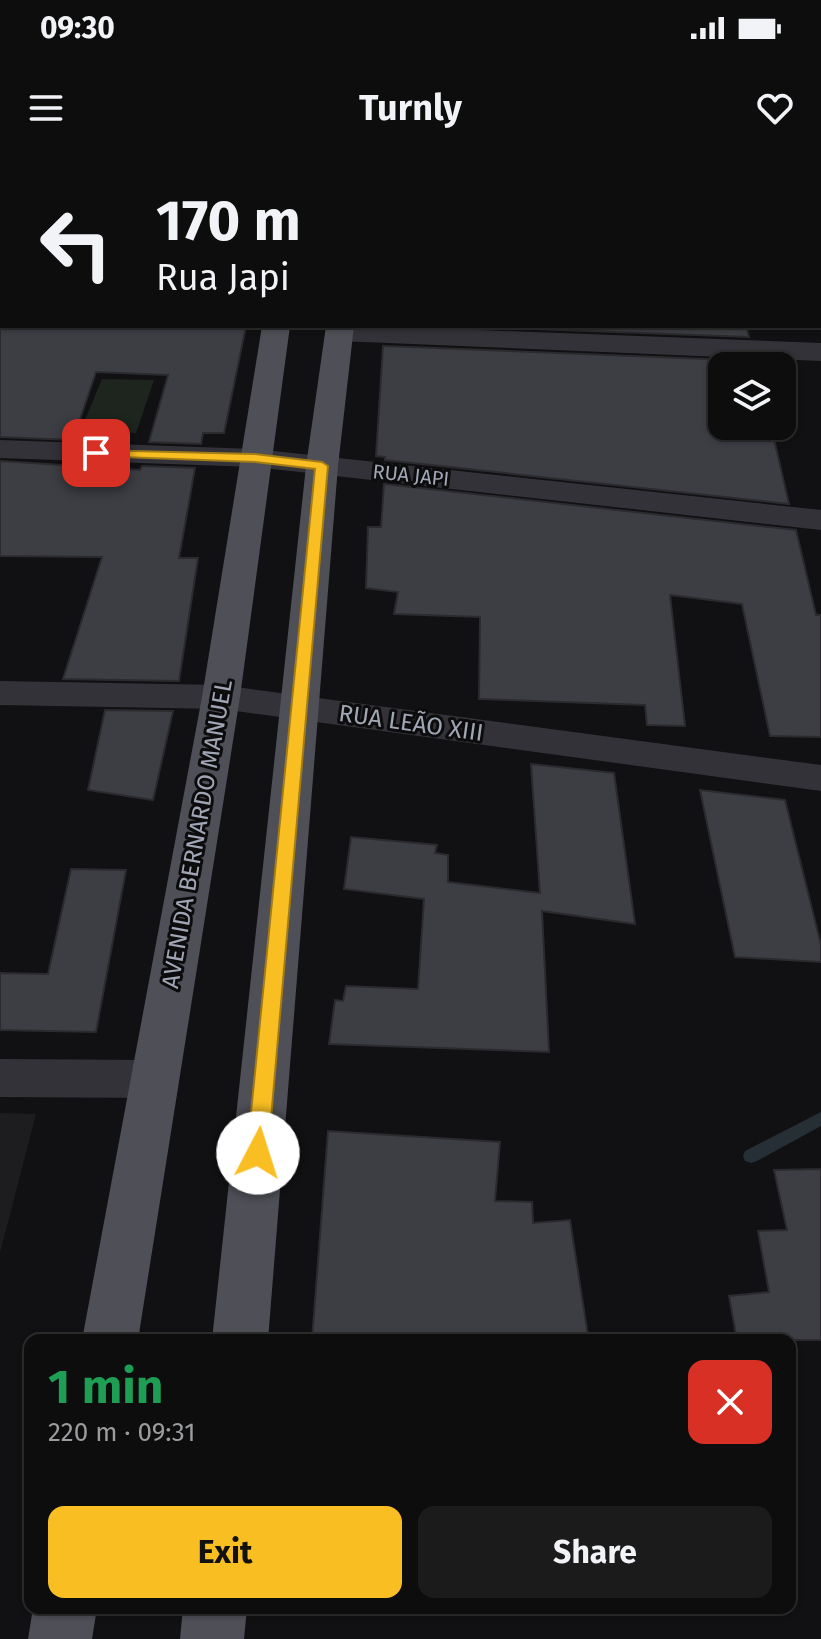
<!DOCTYPE html>
<html lang="en">
<head>
<meta charset="utf-8">
<style>
	:root { --surface:#0d0d0e; --page:#1b1b1c; --text:#f1f3f6; --muted:#9a9c9e; --line:#2d2d2e; --accent:#f9be22 }
	body { margin:0; font-family:"Fira Sans",sans-serif; background:var(--page); color:var(--text); height:100vh; display:flex; flex-direction:column; font-size:30px; white-space:nowrap }
	* { box-sizing:border-box; margin:0 }
	p { font-size:26px; color:var(--muted) }
	.icon { flex:none; width:44px; height:44px; fill:none; stroke:currentColor; stroke-width:2; stroke-linecap:round; stroke-linejoin:round }
	.map { position:relative; flex:1; overflow:hidden }
	.details { position:absolute; left:24px; top:1174px; width:772px; height:280px; display:flex; flex-direction:column; background:var(--surface); border-radius:16px; box-shadow:0 2px 6px #0004,0 0 0 2px var(--line) }
	.details>* { flex:none }
	.guide { position:absolute; left:0px; top:0px; width:822px; height:168px; box-shadow:0 2px 6px #0004,0 0 0 2px var(--line); background:#0d0d0e; color:var(--text); overflow:hidden }
	.controls { position:absolute; left:708px; top:192px; display:grid; gap:16px }
	.controls a { display:grid; place-items:center; width:88px; height:88px; border-radius:16px; background:var(--surface); box-shadow:0 2px 6px #0004,0 0 0 2px var(--line); font-size:40px }
	.pin { position:absolute; display:grid; place-items:center; width:68px; height:68px; color:#fff; margin:-34px; border-radius:16px; box-shadow:0 4px 12px #0006 }
	.me { position:absolute; width:88px; margin:-44px; rotate:5deg; stroke-linejoin:round; filter:drop-shadow(0 0 6px #0008) }
	.turn { display:flex; align-items:center; gap:28px; height:168px; padding:0 24px; font-size:36px }
	.turn .icon { width:104px; height:104px; stroke-width:2.5 }
	.turn b { display:block; font-size:56px; line-height:68px }
	.round { display:grid; place-items:center; flex:none; width:84px; height:84px; border-radius:16px; background:var(--page) }
	.headline { display:flex; align-items:center; justify-content:space-between; height:136px; padding:0 24px }
	h1 { font-size:48px; font-weight:700; line-height:60px; color:#1e9e55 }
	.cta { display:flex; gap:16px; margin-top:auto; padding:16px 24px }
	.cta a { flex:1; height:92px; border-radius:16px; background:var(--accent); color:#111; font-size:32px; font-weight:700; line-height:92px; text-align:center }
	.cta a+a { background:var(--page); color:var(--text) }
	.status { display:flex; justify-content:space-between; align-items:center; height:56px; padding:0 40px; background:var(--surface); direction:ltr }
	.status svg { height:22px; fill:currentColor }
	header { display:flex; justify-content:space-between; align-items:center; height:104px; padding:0 24px; background:var(--surface); font-size:36px; font-weight:700 }
	.map>svg:first-child { display:block }
	.built { fill:#1d1d20 }
	.green { fill:#1d251e }
	.lines { fill:none; stroke-linecap:round; stroke-linejoin:round }
	.stream { fill:#272f36; fill-rule:evenodd }
	.building { fill:#3d3e43; stroke:#2b2b2f; stroke-width:2 }
	.minor { fill:#323238; fill-rule:evenodd }
	.major { fill:#4e4f57; fill-rule:evenodd }
	.route { fill:#f9be22; stroke:#a27c16; stroke-width:2 }
	.labels { text-anchor:middle; dominant-baseline:central; stroke-width:6; stroke-linejoin:round; paint-order:stroke }
	.far-street-label { font-size:20px; fill:#a1a6b4; stroke:#0c0c0d }
	.street-label { font-size:24px; fill:#a1a6b4; stroke:#0c0c0d }
</style>
</head>
<body>
<div class="status"><b>09:30</b><svg viewBox="0 0 49 12"><path d="M0 12V9h3v3zM5 12V6h3v6zM10 12V3h3v9zM15 12V0h3v12zM26 1h20v11H26zM47 4h2v5h-2z"/></svg></div>
<header><svg class="icon" aria-label="menu" viewBox="0 0 24 24"><path d="M4 6h16M4 12h16M4 18h16"/></svg>Turnly<svg class="icon" aria-label="heart" viewBox="0 0 24 24"><path d="M12 20l-8-8c-3-5 5-10 8-4 3-6 11-1 8 4z"/></svg></header>
<div class="map">
<svg width="821" height="1479" viewBox="0 0 821 1479">
	<rect width="100%" height="100%" fill="#111113"/>
	<path class="built" d="M0,953L36,954L0,1093Z"/>
	<path class="green" d="M102,219L154,220L136,273L80,272Z"/>
	<g class="lines">
		<path class="stream" d="M821,952V966L757,1001L751,1003L745,1001L743,996L745,991Z"/>
	</g>
	<path class="building" d="M0,166H246L224,273H203L201,284L149,282L168,215L96,212L73,280L0,277Z
		M454,166H746L749,177Z
		M383,186L755,201L756,206H722V266H771L789,344L385,300V297L376,296Z
		M0,301L140,310L142,306L195,308L179,398H198L179,521L63,519L102,397L0,396Z
		M384,324L796,370L816,455H821V577L770,576L742,444L670,435L685,566L647,565L645,545L479,539L480,457L394,454L398,432L366,428L368,367H381Z
		M105,550L173,551L153,640L88,630Z
		M531,604L614,613L635,764L542,751L549,892L329,884L335,840L343,841L346,826L418,829L424,739L344,729L351,677L437,685L435,693L448,695V722L540,733Z
		M700,630L785,640L821,785V802L735,797Z
		M71,709L126,710L96,872L0,870V813L48,814Z
		M328,971L500,982L495,1041L532,1042L533,1063L570,1060L588,1176L502,1180H312Z
		M821,1009V1180H737L729,1136L769,1132L758,1071L787,1070L774,1010Z"/>
	<g class="lines">
		<path class="minor" d="M0,0H69L71,2H2V7Z
			M800,0H821V7L820,2Z
			M0,113H2V129H0Z
			M375,166L821,183V201L339,181L329,179L325,173L333,166Z
			M0,280L255,289L821,350V370L255,307L0,298Z
			M0,521L221,525L821,605V631L221,549L0,545Z
			M0,899L154,900L171,905L179,919L171,933L154,938L0,937Z"/>
		<path class="major" d="M293,0H317V2H293Z
			M343,0H367V2H343Z
			M262,166H290L240,537L138,1180H82L202,537Z
			M326,166H354L338,306L268,1180H212L306,306Z
			M33,1448H97L92,1479H28Z
			M183,1448H247L244,1479H180Z"/>
	</g>
	<path class="route" d="M91,290L255,294L322,302L328,306L268,993L258,1001L247,993L315,309L255,302L96,296L91,295Z"/>
	<g class="labels">
		<g class="far-street-label">
			<text transform="translate(411 315) rotate(6)">RUA JAPI</text>
		</g>
		<g class="street-label">
			<text transform="translate(411 563) rotate(8)">RUA LEÃO XIII</text>
			<text transform="translate(197 674) rotate(-80)">AVENIDA BERNARDO MANUEL</text>
		</g>
	</g>
</svg>
<div class="controls">
<a><svg class="icon" aria-label="layers" viewBox="0 0 24 24"><path d="M12 4l9 5-9 5-9-5zM3 14l9 5 9-5"/></svg></a>
</div>
<div class="pin" style="left:96px;top:293px;background:#d93025"><svg class="icon" aria-label="arrive" viewBox="0 0 24 24"><path d="M6 21V4h12l-3 4 3 4H6"/></svg></div>
<svg class="me" style="left:258px;top:993px" viewBox="-20 -20 40 40"><circle r="19" fill="#fff"/><path d="M0-13L10 11 0 6-10 11z" fill="#f9be22"/></svg>
<div class="guide">
<div class="turn"><svg class="icon" aria-label="left" viewBox="0 0 24 24"><path d="M17 20v-9H6M10 6l-5 5 5 5"/></svg><div><b>170 m</b>Rua Japi</div></div>
</div>
<section class="details">
<div class="headline"><div><h1>1 min</h1><p>220 m · 09:31</p></div><a class="round" style="background:#d93025;color:#fff"><svg class="icon" aria-label="close" viewBox="0 0 24 24"><path d="M6 6l12 12M18 6L6 18"/></svg></a></div>
<div class="cta"><a>Exit</a><a>Share</a></div>
</section>
</div>
</body>
</html>
